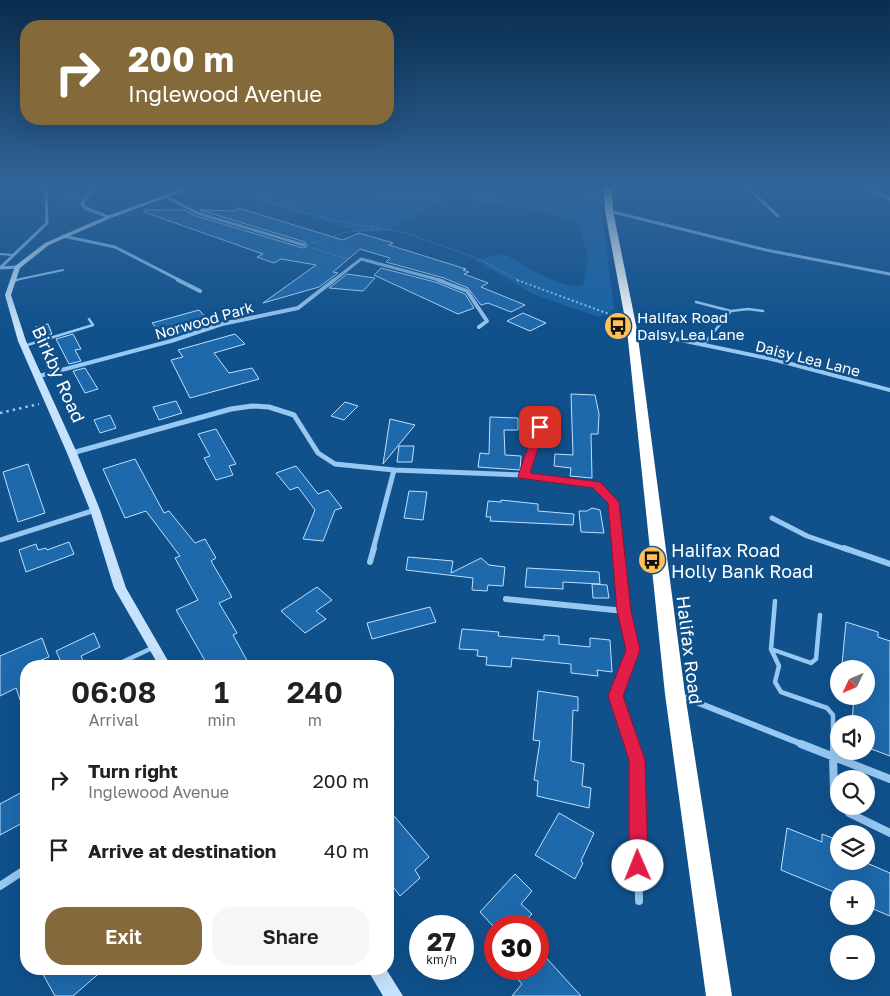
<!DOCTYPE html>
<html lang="en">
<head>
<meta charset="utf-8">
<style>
	:root { --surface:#fff; --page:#f6f6f6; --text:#202124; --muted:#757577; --accent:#84693b }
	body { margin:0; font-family:"Golos Text",sans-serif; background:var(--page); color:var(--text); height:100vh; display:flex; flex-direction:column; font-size:19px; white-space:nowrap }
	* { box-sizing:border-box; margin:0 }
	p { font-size:16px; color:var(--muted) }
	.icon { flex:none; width:28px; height:28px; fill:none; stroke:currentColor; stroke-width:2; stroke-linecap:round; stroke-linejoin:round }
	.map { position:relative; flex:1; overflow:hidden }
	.sheet { position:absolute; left:20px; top:660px; width:374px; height:315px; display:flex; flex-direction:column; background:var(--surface); border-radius:20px; box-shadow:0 5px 20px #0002 }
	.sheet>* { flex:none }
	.guide { position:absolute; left:20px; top:20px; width:374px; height:105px; border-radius:20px; box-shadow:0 5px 20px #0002; background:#84693b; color:#fff; overflow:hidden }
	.needle { width:32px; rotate:226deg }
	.controls { position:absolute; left:830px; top:660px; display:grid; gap:10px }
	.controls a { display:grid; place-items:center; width:45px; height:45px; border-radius:50%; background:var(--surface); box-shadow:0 5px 20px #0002; font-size:25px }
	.speed { position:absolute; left:409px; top:915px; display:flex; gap:10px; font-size:25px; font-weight:700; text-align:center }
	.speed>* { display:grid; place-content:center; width:65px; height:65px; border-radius:50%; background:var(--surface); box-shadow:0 5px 20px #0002; line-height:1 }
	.speed small { font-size:12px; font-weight:400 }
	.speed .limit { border:8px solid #d22; background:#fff; color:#111 }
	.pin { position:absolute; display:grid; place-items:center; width:42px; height:42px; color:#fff; margin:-21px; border-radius:10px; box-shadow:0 2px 8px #0006 }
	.me { position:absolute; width:55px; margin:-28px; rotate:359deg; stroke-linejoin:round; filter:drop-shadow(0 0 4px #0008) }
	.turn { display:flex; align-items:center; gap:18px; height:105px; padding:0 25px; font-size:22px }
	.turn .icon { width:65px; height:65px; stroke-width:2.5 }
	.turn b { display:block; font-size:35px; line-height:42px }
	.eta { display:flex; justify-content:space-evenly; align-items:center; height:85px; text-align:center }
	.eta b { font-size:30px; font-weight:600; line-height:35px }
	.cta { display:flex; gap:10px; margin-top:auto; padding:10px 25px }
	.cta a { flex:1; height:58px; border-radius:20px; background:var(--accent); color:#fff; font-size:20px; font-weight:600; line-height:58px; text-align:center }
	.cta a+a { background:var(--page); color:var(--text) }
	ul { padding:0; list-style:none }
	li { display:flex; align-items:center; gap:15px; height:70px; padding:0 25px }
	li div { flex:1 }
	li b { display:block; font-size:19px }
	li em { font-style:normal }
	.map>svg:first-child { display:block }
	.green { fill:#1864a6 }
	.building { fill:#1e69ac; stroke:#bee0fd }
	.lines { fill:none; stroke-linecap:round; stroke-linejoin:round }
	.path-far2 { stroke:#97c8f2; stroke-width:1; stroke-dasharray:1 2; stroke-linecap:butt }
	.path-far1 { stroke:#97c8f2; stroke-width:2; stroke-dasharray:2 2.5; stroke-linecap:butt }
	.path { stroke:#97c8f2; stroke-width:2.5; stroke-dasharray:2.5 4; stroke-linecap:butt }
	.lane-far3 { stroke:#97c8f2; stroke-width:2 }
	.lane-far2 { stroke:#97c8f2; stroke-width:2.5 }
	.lane-far1 { stroke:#97c8f2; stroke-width:4.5 }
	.lane { stroke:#97c8f2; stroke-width:6 }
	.street-far4 { stroke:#97c8f2; stroke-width:3 }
	.street-far3 { stroke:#97c8f2; stroke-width:4 }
	.street-far2 { stroke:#97c8f2; stroke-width:5 }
	.street-far1 { stroke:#97c8f2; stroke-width:6 }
	.street { stroke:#97c8f2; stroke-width:8 }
	.secondary { fill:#c6e2fc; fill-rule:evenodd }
	.highway { fill:#fff; fill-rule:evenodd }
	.route { fill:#e11d48; stroke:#92132f }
	.labels { text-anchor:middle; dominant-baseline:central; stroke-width:5; stroke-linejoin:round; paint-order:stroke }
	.far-poi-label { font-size:15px; fill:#fff; stroke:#10518c; text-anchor:start }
	.far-street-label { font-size:15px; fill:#fff; stroke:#10518c }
	.street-label { font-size:18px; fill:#fff; stroke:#10518c }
	.poi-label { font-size:18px; fill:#fff; stroke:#10518c; text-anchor:start }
</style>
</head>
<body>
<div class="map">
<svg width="890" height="996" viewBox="0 0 890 996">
	<rect width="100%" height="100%" fill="#10518c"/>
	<path class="green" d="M37,189H89L83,200C70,204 46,199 37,189Z
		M221,189H248L344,202L361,193L405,189H511L497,199L510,202L540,197L571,202L577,194L571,189H599L614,309L599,317L535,295L475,260L504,254C525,265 560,290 583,285L588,259L578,221L546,212L449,197L386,231L360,232Z"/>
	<path class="building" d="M238,208L343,240L359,233L393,243L389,245L466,269L463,270L469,272L464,274L488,283L481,287L525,305L511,312L488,303L481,305L468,288L444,278L386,262L390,258L360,249L333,272L338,273L319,287L263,303L316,265L281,259L274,263L257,257L263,254L144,212V210H184L196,216L303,248L307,246L305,242L200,210L237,211Z
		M381,268L435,282L465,294L474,308L458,314L374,275Z
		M347,274L375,278L363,291L329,288Z
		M199,310L209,321L168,336L166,333L162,334L152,323Z
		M523,313L546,323L530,331L507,321Z
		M48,324L52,334L40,338L35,327Z
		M73,334L81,349L75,350L81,361L69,364L56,339Z
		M235,334L245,344L214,353L229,373L252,368L259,379L190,398L171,360L183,357L178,350Z
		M85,368L98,389L85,393L73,371Z
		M571,394L595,395L599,414L598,434H591L592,478L570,476L571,468L554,466L555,454L573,455Z
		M176,401L182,413L159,420L153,407Z
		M345,402L358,406L344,420L331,416Z
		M110,415L116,428L100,433L94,420Z
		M490,417L518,418V430H504L505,455L521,456L520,470L478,467L480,453L489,454Z
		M390,419L415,425L383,464Z
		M216,429L236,464L229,466L233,475L216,480L204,458L210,456L198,434Z
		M399,446H414L412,462H397Z
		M135,459L164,513L169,511L195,543L205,539L216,558L211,561L232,597L219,603L237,633L233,635L250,666H208L176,610L198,600L175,558L180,556L146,511L125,518L103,469Z
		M28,464L45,513L18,522L3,472Z
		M296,466L318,494L328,490L342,508L335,510L323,541L303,539L315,510L298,487L290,490L276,473Z
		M409,491L427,492L423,520L404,518Z
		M501,500L538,504V511L574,514L573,525L490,521L491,517H486L488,501L501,502Z
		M592,508L600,510L604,533L581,532L579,511H587Z
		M69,542L74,554L26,572L19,550L36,544L38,550L46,548L47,550Z
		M408,557L453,561L451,573L481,558L489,565L505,567L503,586L488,585L487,591L472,590L473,578L406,570Z
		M527,568L599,572L600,584L563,582V589L525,587Z
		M592,584L607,585L609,598H593Z
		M317,587L332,600L316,611L326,619L305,633L281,611Z
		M430,607L436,622L372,639L367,623Z
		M846,622L878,632V637L890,641V756L866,747V724H852L854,696H866V669H856L842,664Z
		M462,629L499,632L498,636L544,640V635L559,636V644L590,647V638L610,640L612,672L597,670L598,676L571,673V664L512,658L511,667L486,665L487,657L477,656L478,650L459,649Z
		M94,633L100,647L81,656L85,666H63L56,651Z
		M42,638L49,657L26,666V710L24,711L16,688L0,696V656Z
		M538,691L578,697V711L573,710L571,761L584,764L582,786L591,788L589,808L537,796L538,781L534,780L540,741L533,740Z
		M26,790V821L0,835V804Z
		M388,809L429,857L415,870L420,878L400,896L388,880Z
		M559,813L594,833L581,861L583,863L575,879L535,855Z
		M787,828L822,842V834L835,839V850L839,852V861H862L890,873V916L866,906V889H839V894L781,870Z
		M515,874L532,891L521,904L532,914L521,926H493L480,912Z
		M538,949L581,996H512L522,984L514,975L519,969H538Z
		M40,969H104L73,996H55Z"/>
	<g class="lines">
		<path class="path-far2" d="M225,189L327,219L406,233L479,259L520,281
			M312,243L346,232L380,229
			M312,248L348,259"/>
		<path class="path-far1" d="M517,280L617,317"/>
		<path class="path" d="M0,413L39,404"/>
		<path class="lane-far3" d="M0,254L13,255
			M11,281L63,270"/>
		<path class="lane-far2" d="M11,281L17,280
			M696,302L731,311L703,345
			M731,311L748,309L763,311
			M24,346L93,325L89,319"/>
		<path class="lane-far1" d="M775,601L771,649L779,666L775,682L781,692L827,708L833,715V745
			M771,649L811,663L816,659L820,615
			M114,666L152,648
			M388,727L392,724"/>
		<path class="lane" d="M833,744V756"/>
		<path class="street-far4" d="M92,189L82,204L85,208L109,217
			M749,189L778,216
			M867,189L890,199
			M167,197L197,213L304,245
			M609,211L766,250L890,274
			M63,236L115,247L181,281
			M0,268L47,223L46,189
			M0,268L17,267
			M333,281L361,259L443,281"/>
		<path class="street-far3" d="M178,280L200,291
			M438,280L467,291L487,321L479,327
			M633,330L776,360L890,390
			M39,376L171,341L222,324L298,308L334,280"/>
		<path class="street-far2" d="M72,453L231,409L252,406L269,407L294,415L318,453L335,464L394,470L523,475L596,485L614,502L618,550
			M523,475L546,411
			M772,518L807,536L848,550
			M0,540L95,510
			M373,550L394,470"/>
		<path class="street-far1" d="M618,548L624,611L633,650L616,696L632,745
			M844,548L890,564
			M370,562L374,548
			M506,599L624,611
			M681,696L804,745"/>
		<path class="street" d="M632,744L637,760L639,901
			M801,744L890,779
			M833,756L834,790L839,797
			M845,806L849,813L890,833
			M0,886L26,869"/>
		<path class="secondary" d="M182,189H189L111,218L49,245L20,268L11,295L26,341L77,453L100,510L126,588L171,666H159L114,588L90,510L67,453L18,341L5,295L15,266L45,243L107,216Z
			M367,969H386L403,996H383Z"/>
		<path class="highway" d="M604,189H612L613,211L637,330L685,694L732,996H706L665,694L627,330L605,211Z"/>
	</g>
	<linearGradient id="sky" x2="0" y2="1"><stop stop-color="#092d4d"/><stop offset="0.57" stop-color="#316599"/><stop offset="1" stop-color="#316599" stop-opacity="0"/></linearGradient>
	<rect width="890" height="329" fill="url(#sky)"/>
	<path class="route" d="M540,424L545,427L530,473L600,482L619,502L631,611L640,650L623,696L645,760L648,866L645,872L638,875L632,872L629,866V760L608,696L626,650L617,611L608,503L593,488L519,478L518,476L535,427Z"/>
	<defs>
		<g id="bus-disc" transform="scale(1.4375)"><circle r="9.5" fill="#ffc158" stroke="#10518c"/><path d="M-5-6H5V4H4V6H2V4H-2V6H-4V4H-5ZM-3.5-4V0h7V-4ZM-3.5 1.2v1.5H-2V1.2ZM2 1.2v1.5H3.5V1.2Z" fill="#111"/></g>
	</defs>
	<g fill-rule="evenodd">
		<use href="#bus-disc" x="618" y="326"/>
		<use href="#bus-disc" x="652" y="560"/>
	</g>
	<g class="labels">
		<g class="far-poi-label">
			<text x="637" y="317">Halifax Road<tspan x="637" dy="17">Daisy Lea Lane</tspan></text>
		</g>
		<g class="far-street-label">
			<text transform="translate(204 320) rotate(-16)">Norwood Park</text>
			<text transform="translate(808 358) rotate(14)">Daisy Lea Lane</text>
		</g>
		<g class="street-label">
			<text transform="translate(59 374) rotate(66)">Birkby Road</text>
			<text transform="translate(690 650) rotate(83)">Halifax Road</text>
		</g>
		<g class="poi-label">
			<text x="671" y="550">Halifax Road<tspan x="671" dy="21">Holly Bank Road</tspan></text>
		</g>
	</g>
</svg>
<div class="controls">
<a><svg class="needle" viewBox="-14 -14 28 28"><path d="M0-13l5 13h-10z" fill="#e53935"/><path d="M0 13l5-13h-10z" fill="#757577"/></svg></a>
<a><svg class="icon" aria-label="sound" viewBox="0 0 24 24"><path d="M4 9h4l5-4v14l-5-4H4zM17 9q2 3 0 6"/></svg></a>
<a><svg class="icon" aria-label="search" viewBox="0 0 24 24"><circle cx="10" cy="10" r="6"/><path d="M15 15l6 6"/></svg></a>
<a><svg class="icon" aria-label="layers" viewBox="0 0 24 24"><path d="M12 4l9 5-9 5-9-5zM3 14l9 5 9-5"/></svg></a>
<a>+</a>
<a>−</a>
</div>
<div class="speed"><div>27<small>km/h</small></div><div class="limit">30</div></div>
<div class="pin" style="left:540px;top:427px;background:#d93025"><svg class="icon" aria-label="arrive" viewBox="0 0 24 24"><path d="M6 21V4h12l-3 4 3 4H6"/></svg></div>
<svg class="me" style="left:638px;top:866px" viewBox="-20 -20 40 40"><circle r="19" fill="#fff"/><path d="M0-13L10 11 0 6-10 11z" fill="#e11d48"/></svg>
<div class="guide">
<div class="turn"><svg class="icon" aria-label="right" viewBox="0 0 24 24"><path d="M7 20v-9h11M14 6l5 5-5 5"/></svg><div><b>200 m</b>Inglewood Avenue</div></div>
</div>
<section class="sheet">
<div class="eta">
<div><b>06:08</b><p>Arrival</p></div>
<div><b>1</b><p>min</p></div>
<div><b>240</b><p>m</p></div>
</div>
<ul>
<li><svg class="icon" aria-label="right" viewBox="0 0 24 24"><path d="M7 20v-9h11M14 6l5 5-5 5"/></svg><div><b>Turn right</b><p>Inglewood Avenue</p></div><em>200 m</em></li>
<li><svg class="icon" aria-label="arrive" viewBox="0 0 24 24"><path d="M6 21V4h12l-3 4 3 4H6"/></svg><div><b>Arrive at destination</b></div><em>40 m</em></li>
</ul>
<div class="cta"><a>Exit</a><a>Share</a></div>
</section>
</div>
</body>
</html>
